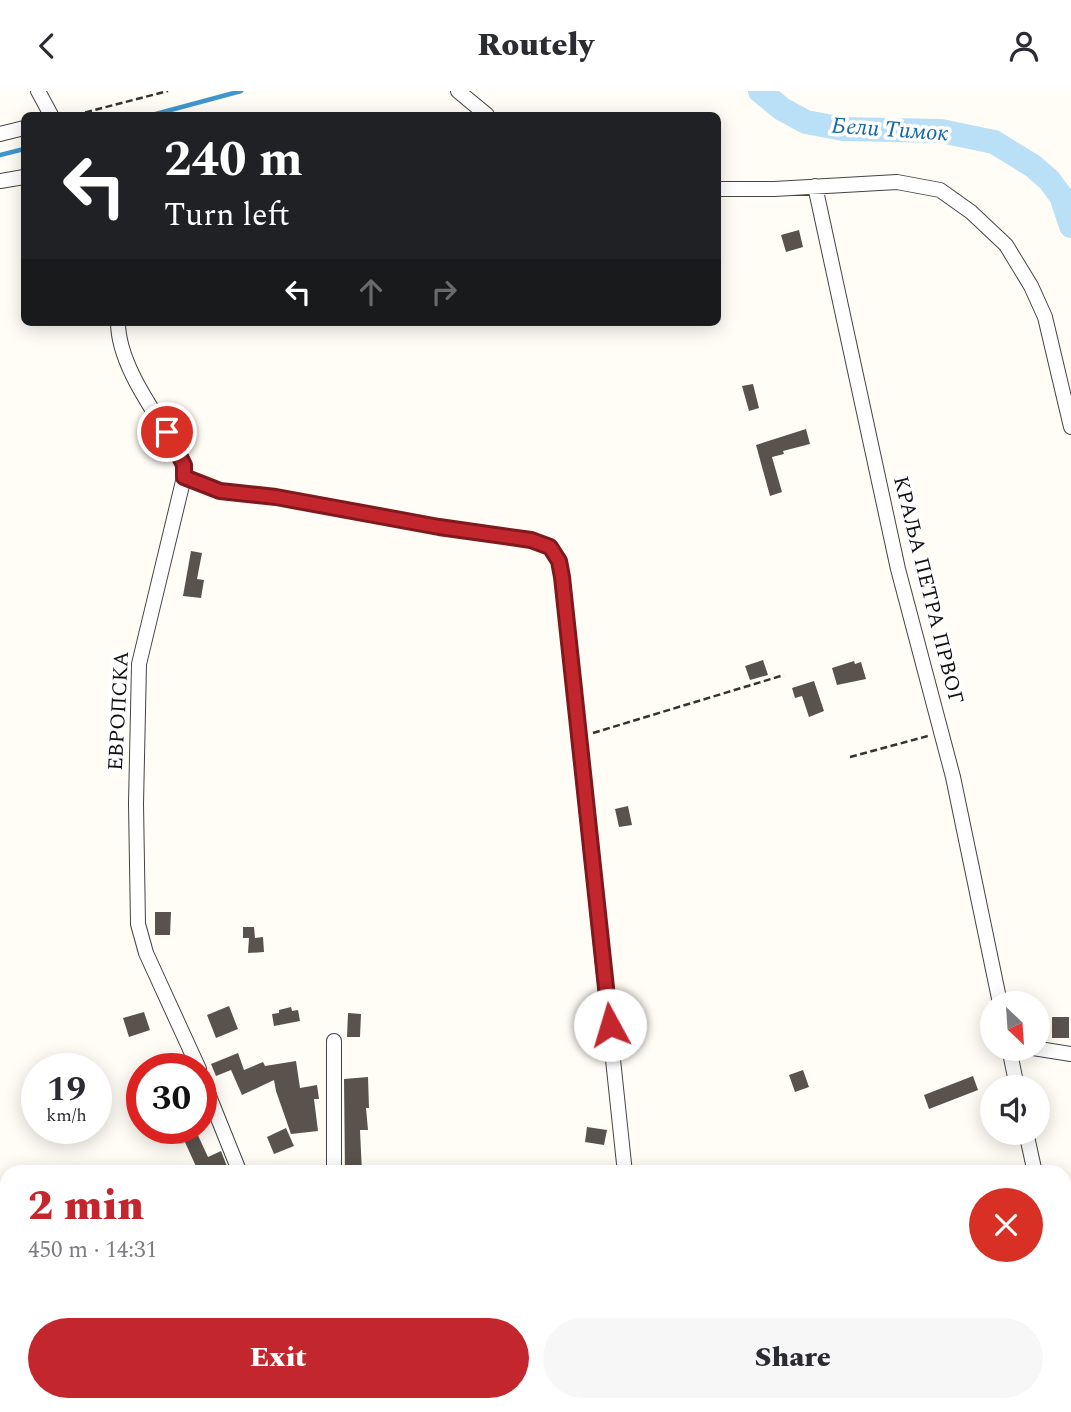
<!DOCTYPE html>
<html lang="en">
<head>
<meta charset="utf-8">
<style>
	:root { --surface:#fff; --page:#f7f7f7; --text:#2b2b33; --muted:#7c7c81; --accent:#c4262e }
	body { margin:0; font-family:Spectral,serif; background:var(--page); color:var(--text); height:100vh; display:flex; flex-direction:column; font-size:26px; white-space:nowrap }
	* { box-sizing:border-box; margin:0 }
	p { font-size:23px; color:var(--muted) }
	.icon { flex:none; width:38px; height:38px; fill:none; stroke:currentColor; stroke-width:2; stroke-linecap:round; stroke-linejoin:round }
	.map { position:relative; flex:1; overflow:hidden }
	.side { position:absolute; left:0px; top:1074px; width:1071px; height:247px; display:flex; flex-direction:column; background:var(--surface); border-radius:21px 21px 0 0; box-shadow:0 4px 18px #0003 }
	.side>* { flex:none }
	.hud { position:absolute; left:21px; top:21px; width:700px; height:214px; border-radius:10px; box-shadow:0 4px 18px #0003; background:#202124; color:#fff; overflow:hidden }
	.needle { width:46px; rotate:155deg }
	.buttons { position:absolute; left:980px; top:900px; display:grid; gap:14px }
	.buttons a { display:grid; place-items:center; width:70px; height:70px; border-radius:50%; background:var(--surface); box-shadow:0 4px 18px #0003; font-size:35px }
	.speed { position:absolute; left:21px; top:962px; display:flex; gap:14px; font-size:35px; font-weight:700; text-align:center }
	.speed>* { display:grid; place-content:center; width:91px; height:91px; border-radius:50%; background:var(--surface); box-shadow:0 4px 18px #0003; line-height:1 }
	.speed small { font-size:18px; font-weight:400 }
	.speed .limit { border:10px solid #d22; background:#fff; color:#111 }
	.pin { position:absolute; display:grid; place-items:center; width:60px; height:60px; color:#fff; margin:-30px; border:4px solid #fff; border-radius:50%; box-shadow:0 2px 7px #0007 }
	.me { position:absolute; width:77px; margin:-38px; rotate:354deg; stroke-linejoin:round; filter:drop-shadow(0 0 5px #0008) }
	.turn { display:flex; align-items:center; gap:24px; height:147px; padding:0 28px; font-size:32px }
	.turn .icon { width:91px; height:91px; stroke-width:2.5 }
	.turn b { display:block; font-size:49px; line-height:60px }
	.lanes { display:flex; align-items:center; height:66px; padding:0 28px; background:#0003; justify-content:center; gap:35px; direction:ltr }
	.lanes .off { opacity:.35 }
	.round { display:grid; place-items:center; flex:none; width:74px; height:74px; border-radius:37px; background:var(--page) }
	.summary { display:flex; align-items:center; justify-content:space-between; height:119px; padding:0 28px }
	h1 { font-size:42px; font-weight:800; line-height:52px; color:var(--accent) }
	.primary-button { display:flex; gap:14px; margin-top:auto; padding:14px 28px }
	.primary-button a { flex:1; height:80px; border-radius:42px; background:var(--accent); color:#fff; font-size:28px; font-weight:800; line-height:80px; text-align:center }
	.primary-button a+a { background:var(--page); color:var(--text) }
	header { display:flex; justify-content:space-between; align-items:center; height:91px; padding:0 28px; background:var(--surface); font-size:32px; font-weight:800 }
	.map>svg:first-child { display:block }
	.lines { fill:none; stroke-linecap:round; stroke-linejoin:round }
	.stream { stroke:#3f96cf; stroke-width:4.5 }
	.river { stroke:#b9e0f7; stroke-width:24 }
	.building { fill:#5a524d }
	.minor-casing { stroke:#444; stroke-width:16 }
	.path { stroke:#333; stroke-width:2.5; stroke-dasharray:7 3.5; stroke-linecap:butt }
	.minor { stroke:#fff; stroke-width:14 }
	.route-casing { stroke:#7f191e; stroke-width:18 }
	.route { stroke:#c4262e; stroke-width:12 }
	.labels { text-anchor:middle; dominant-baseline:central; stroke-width:7; stroke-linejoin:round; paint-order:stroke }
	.street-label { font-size:21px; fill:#111; stroke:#fff }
	.water-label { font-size:23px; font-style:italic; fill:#1768a6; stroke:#fff }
</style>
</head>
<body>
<header><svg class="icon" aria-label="back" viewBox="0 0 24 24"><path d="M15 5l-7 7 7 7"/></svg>Routely<svg class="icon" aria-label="person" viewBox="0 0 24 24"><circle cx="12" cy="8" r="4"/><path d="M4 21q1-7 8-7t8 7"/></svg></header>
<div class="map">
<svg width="1071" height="1321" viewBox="0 0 1071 1321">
	<rect width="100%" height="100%" fill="#fffdf5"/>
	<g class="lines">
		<path class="stream" d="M152,24L241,0
			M0,64L24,58"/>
		<path class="river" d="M760,0L782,18L806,31L843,38L941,40L994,51L1033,75L1049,89L1061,105L1071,135"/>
	</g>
	<path class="building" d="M799,139L803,156L786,161L781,144Z
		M753,293L759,317L749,320L742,295Z
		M806,338L810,353L783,360L784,363L772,366L782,401L770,405L756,354Z
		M191,460L202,462L197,488L204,489L201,507L183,505Z
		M763,569L768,584L750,589L745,575Z
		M854,570L855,573L861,571L866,588L837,594L832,577Z
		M814,590L824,620L809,626L802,605L795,607L792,597Z
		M628,715L632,734L619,736L615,718Z
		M155,821H171L170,844H155Z
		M243,836H254L255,847L263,846L264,861L248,862L249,847H243Z
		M229,915L238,938L216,947L207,924Z
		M291,916L292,920L298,919L300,930L274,935L272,923L279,922V919Z
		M144,921L150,939L129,946L123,927Z
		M348,922L361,923L360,946H347Z
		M1052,926H1069V947H1052Z
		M238,962L244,979L263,971L265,975L296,970L300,997L317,994L319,1008H314L318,1040L291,1043L276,1000L274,989L242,1004L231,979L216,985L211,973Z
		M803,979L809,996L795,1001L789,984Z
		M973,985L978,999L929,1018L924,1004Z
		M368,986L369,1017H366L368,1039H360L362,1082H345L344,988Z
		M587,1036L607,1039L604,1054L585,1051Z
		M286,1037L294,1055L274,1063L267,1046Z
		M179,1038H195L208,1066L221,1060L228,1078L219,1082H199Z"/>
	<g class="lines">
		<g class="minor-casing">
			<path id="minor" d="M38,0L51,24
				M458,0L487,24
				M0,43L24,37
				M0,90L24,86
				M815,95L898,478L953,686L1000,912
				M718,98H774L897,91L940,99L971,121L1006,154L1031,195L1045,226L1071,336
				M118,231C118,275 157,324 179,361L184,374V386L139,573L136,713L138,833L146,862L199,978
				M184,386L220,400L276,406L439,436L531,449L550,456L559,470L562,486L625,1082
				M1009,957L1017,996
				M1033,957L1071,963
				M201,985L240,1082
				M1026,1041L1035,1082
				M334,1082V950
				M1064,1276L1067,1321
				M0,1280L7,1302
				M11,1314L13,1321
				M326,1314L328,1321
				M651,1314L653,1321
				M876,1321L879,1314"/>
		</g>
		<path class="path" d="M75,24L168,0
			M593,642L784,584
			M850,666L928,645"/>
		<use href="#minor" class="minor"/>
	</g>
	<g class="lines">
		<g class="route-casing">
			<path id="route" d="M167,341L184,374V386L220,400L276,406L439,436L531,449L550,456L559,470L562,486L610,934"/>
		</g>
		<use href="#route" class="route"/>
	</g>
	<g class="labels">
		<g class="street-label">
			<text transform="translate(928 499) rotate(76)">КРАЉА ПЕТРА ПРВОГ</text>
			<text transform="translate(119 620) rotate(-87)">ЕВРОПСКА</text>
		</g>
		<g class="water-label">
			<text transform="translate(890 39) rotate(4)">Бели Тимок</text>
		</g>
	</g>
</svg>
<div class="buttons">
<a><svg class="needle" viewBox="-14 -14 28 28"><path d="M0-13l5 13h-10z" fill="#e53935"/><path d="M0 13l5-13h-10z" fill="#7c7c81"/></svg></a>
<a><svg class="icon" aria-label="sound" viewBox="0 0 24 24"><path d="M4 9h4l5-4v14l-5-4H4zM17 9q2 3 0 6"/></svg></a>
</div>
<div class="speed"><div>19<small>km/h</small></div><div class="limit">30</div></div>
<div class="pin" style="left:167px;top:341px;background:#d93025"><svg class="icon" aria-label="arrive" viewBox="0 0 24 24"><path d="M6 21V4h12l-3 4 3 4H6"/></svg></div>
<svg class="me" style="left:610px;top:934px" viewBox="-20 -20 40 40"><circle r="19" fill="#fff"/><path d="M0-13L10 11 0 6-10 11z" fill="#c4262e"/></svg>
<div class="hud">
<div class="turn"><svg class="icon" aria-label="left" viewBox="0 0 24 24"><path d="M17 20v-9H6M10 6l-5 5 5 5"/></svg><div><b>240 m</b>Turn left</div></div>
<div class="lanes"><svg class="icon" aria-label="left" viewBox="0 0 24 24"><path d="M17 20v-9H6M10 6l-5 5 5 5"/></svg><svg class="icon off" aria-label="ahead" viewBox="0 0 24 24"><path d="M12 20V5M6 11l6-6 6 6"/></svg><svg class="icon off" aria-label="right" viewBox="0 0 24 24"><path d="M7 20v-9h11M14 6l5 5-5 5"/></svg></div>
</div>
<section class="side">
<div class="summary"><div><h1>2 min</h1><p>450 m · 14:31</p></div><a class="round" style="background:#d93025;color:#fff"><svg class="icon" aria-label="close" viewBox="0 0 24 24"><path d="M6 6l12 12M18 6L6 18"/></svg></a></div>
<div class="primary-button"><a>Exit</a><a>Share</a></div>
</section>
</div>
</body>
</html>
